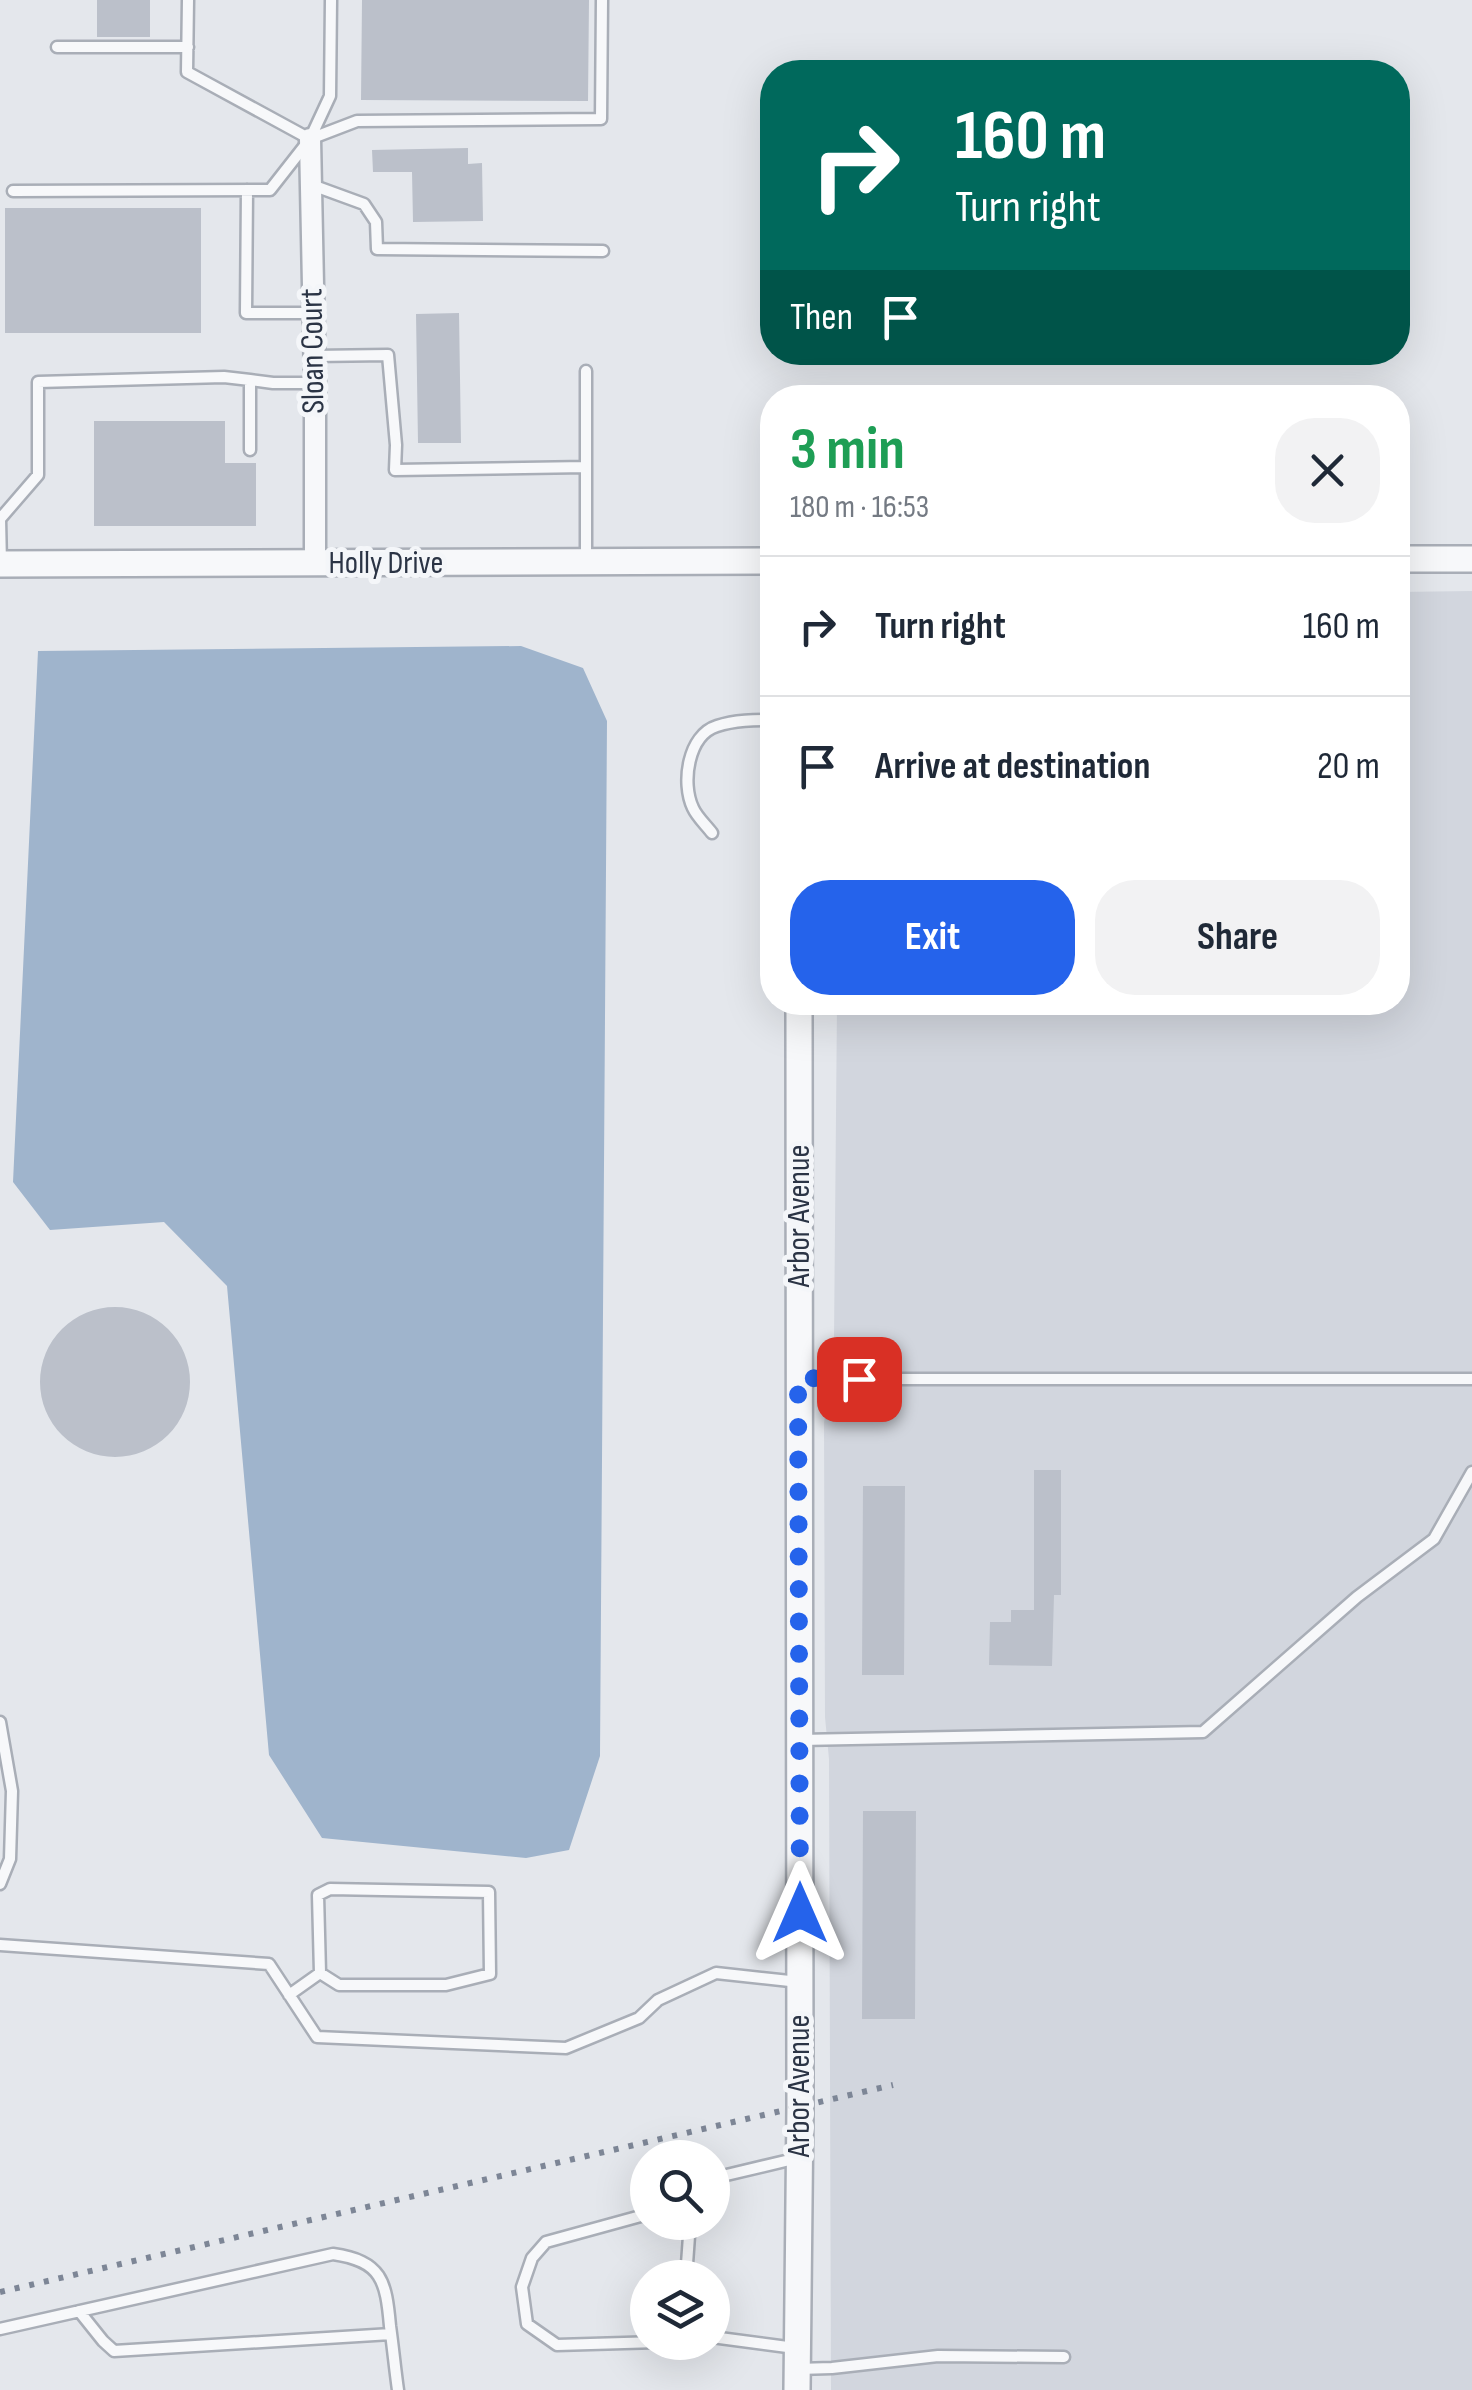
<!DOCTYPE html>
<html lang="en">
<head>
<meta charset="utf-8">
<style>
	:root { --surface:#fff; --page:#f2f2f3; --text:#1f2937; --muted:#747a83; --line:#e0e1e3; --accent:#2563eb }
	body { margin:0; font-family:"Sofia Sans Condensed",sans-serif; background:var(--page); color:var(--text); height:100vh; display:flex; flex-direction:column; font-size:38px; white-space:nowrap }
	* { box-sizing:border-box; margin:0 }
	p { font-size:32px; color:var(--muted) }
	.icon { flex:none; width:55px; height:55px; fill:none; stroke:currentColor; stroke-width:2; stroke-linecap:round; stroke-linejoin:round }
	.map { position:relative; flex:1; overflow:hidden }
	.details { position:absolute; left:760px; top:385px; width:650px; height:630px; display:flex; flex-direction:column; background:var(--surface); border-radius:40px; box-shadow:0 10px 40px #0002 }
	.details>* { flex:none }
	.banner { position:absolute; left:760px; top:60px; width:650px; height:305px; border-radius:40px; box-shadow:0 10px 40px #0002; background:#00695c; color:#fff; overflow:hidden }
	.fabs { position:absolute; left:630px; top:2140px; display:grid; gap:20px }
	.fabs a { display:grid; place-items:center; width:100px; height:100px; border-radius:50%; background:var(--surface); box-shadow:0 10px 40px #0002; font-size:50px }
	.pin { position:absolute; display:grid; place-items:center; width:85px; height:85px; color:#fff; margin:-42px; border-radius:20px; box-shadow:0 5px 15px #0006 }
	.me { position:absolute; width:110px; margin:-55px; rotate:0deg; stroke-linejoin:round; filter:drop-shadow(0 0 8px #0008) }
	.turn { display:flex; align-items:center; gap:35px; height:210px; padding:0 30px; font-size:45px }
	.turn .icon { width:130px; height:130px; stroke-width:2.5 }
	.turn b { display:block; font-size:70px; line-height:85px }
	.then { display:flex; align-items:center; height:95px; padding:0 30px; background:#0003; gap:20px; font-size:38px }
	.round { display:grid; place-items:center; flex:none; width:105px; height:105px; border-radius:40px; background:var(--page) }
	.headline { display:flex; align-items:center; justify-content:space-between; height:170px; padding:0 30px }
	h1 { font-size:60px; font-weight:700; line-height:75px; color:#1e9e55 }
	.primary-button { display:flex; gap:20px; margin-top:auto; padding:20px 30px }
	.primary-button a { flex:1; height:115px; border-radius:40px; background:var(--accent); color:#fff; font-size:40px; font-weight:700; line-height:115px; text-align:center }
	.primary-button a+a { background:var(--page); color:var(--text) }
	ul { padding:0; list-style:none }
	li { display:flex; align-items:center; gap:30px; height:140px; padding:0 30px; border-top:2px solid var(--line) }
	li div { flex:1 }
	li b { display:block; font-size:38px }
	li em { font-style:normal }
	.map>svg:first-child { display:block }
	.built { fill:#d2d6de }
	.water { fill:#9fb4cc }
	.building { fill:#bbc0ca }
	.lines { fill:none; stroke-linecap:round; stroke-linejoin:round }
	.service-casing { stroke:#a9aeb7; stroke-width:15 }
	.minor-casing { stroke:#a9aeb7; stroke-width:25 }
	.tertiary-casing { stroke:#a9aeb7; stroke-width:30 }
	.service { stroke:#f7f8fa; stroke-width:10 }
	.minor { stroke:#f7f8fa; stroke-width:20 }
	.tertiary { stroke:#f7f8fa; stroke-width:25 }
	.rail { stroke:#7d8696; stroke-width:6; stroke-dasharray:5 10; stroke-linecap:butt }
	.route { stroke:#2563eb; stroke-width:18; stroke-dasharray:0 32.4 }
	.labels { text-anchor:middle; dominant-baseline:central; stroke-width:10; stroke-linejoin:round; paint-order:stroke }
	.street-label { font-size:32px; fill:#2b3445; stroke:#f4f6f9 }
</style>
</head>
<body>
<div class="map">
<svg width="1472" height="2390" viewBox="0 0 1472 2390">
	<rect width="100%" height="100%" fill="#e4e7ec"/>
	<path class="built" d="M1472,591V2390H831L829,1759L825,1717L824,1423L834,1340L837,1003L1398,1002V592Z"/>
	<path class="water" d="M521,646L583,668L607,721L600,1756L569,1850L526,1858L322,1838L269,1755L227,1286L164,1222L50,1230L13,1182L38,651Z"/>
	<path class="building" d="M97,0H150V37H97Z
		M362,0H589L588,101L361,100Z
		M468,148V164L482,163L483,221L413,222L412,172H373L372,150Z
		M5,208H201V333H5Z
		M459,313L461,443H418L416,314Z
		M94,421H225V463H256V526H94Z
		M40 1382a75 75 0 1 1 150 0a75 75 0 1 1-150 0Z
		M1034,1470H1061V1595H1054L1052,1666L989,1665L990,1622H1011V1610H1034Z
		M863,1486H905L904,1675H862Z
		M863,1811H916L915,2019H862Z"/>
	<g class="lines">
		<g class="service-casing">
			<path id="service" d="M188,0L187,72L310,139L357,121L601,119L602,0
				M57,47H188
				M312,185L364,204L376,222L377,249L603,251
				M247,190L246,313H312
				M13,191L270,190L310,139L330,96L331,0
				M314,356L388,355L396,445L395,470L586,467
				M586,371V561
				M250,450V380L273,383H315
				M1,564L0,519L38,475V382L224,377L250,380
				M712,833C706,825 697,817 693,808C681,783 688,735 717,726C735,720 755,720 772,720
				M799,1379H1472
				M0,1722L12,1791L10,1859L0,1884
				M800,1740L1203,1732L1357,1597L1434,1539L1472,1472
				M330,1889L489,1892L490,1974L446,1985H339L320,1973L318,1895Z
				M0,1945L269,1964L317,2037L566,2048L639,2018L658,2000L716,1973L799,1982
				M289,1995L320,1973
				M712,2184L718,2177L798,2158
				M648,2214L546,2242L532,2258L522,2287L527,2324L557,2345L658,2342
				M686,2278L690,2222
				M79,2311L103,2341L114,2351L391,2334
				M0,2329L333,2254C382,2261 386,2281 390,2326C393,2347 395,2369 398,2390
				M712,2337L795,2348
				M798,2369L832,2368L938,2356L1064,2357"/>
		</g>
		<g class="minor-casing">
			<path id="minor" d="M310,139L315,383V563"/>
		</g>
		<g class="tertiary-casing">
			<path id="tertiary" d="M1398,559H1472
				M0,564L772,561
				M797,2390L800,2107L799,1002"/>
		</g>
		<use href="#service" class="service"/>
		<use href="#minor" class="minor"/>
		<use href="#tertiary" class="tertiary"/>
		<path class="rail" d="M0,2292L893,2085"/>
	</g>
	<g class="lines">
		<path class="route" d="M800,1913L798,1378L859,1379"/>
	</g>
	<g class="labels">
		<g class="street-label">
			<text transform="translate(313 351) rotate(-91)">Sloan Court</text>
			<text x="386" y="563">Holly Drive</text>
			<text transform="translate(799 1216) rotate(-90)">Arbor Avenue</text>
			<text transform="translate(799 2086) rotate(-90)">Arbor Avenue</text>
		</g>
	</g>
</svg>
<div class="fabs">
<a><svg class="icon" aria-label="search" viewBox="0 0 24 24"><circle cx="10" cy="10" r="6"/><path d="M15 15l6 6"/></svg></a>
<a><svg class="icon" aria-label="layers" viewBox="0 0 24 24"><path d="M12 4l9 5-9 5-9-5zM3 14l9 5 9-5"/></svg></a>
</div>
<div class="pin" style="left:859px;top:1379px;background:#d93025"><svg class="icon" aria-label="arrive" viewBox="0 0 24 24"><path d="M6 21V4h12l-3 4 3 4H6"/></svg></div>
<svg class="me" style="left:800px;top:1913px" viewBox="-20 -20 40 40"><path d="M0-17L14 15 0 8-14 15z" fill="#2563eb" stroke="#fff" stroke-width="4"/></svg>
<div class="banner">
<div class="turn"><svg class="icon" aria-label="right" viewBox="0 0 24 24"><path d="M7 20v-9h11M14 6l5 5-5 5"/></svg><div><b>160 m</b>Turn right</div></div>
<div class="then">Then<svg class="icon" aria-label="arrive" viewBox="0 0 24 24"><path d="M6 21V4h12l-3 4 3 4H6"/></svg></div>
</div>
<section class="details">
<div class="headline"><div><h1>3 min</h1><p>180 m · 16:53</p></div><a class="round"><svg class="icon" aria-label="close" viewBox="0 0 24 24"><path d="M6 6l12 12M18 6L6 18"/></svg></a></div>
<ul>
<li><svg class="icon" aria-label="right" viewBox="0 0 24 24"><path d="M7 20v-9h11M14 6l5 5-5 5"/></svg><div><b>Turn right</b></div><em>160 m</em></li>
<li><svg class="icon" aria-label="arrive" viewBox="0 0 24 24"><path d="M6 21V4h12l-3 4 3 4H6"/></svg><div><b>Arrive at destination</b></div><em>20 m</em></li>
</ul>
<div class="primary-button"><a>Exit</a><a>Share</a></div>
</section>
</div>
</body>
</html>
